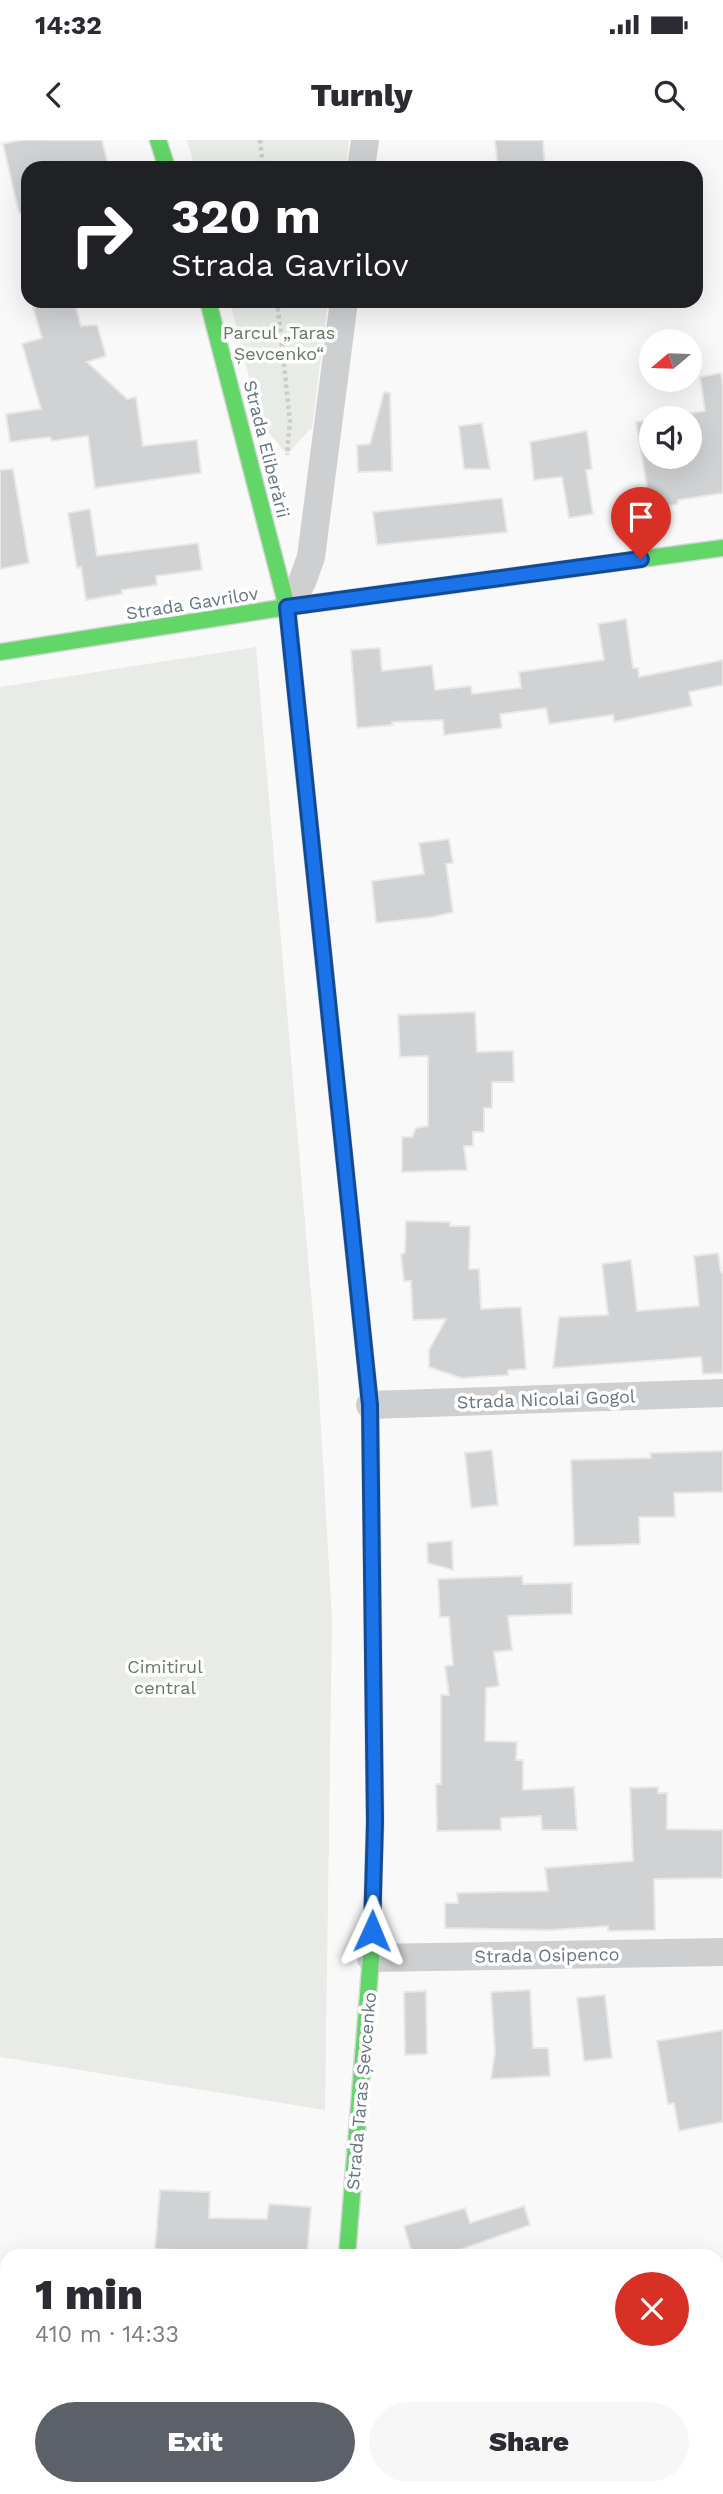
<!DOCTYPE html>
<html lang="en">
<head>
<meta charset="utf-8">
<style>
	:root { --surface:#fff; --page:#f7f7f7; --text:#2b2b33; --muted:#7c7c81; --accent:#5c6169 }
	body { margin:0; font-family:"Work Sans",sans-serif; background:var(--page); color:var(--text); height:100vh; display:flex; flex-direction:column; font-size:26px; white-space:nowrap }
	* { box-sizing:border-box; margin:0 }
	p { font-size:23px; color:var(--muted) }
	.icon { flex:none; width:38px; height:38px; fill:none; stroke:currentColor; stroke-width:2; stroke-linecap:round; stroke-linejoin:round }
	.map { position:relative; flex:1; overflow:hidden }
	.details { position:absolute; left:0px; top:2109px; width:724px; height:247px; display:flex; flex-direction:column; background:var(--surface); border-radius:21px 21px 0 0; box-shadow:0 7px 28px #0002 }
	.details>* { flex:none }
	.guide { position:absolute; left:21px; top:21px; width:682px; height:147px; border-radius:21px; box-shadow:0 7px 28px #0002; background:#202124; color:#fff; overflow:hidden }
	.needle { width:46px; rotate:251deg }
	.controls { position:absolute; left:639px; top:189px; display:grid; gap:14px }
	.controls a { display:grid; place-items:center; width:63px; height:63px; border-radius:50%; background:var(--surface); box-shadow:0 7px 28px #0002; font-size:35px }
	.pin { position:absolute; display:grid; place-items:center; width:60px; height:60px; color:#fff; margin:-72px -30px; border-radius:50% 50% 50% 0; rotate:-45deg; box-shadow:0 0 7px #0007 }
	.pin .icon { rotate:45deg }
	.me { position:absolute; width:77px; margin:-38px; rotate:1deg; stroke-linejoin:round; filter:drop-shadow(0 0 5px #0008) }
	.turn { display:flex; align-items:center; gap:24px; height:147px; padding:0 35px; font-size:32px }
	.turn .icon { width:91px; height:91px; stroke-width:2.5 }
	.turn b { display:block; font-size:49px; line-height:60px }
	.round { display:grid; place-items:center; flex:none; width:74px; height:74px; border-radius:37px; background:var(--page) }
	.headline { display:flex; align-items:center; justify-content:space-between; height:119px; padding:0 35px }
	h1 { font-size:42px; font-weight:800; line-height:52px }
	.button { display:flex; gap:14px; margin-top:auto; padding:14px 35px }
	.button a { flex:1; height:80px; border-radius:42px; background:var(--accent); color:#fff; font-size:28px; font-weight:800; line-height:80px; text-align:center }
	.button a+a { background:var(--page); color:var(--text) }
	.status { display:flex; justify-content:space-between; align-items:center; height:49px; padding:0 35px; background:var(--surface); direction:ltr }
	.status svg { height:19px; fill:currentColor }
	header { display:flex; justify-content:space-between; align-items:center; height:91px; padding:0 35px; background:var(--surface); font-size:32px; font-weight:800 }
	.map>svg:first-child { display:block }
	.green { fill:#e8ebe6 }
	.building { fill:#d0d2d3; stroke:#e8e8e8; stroke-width:2 }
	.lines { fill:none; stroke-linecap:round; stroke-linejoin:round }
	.fast-casing { stroke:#d5d6d7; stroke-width:19 }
	.slow-casing { stroke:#d5d6d7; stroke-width:19 }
	.path { stroke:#cbcccd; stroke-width:4.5; stroke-dasharray:3.5 3.5; stroke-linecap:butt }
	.street { stroke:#cecfd0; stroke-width:28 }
	.fast { stroke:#63d668; stroke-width:16 }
	.slow { stroke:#ff974d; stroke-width:16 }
	.route-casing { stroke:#114b97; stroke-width:18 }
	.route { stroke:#1a73e8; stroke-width:12 }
	.labels { text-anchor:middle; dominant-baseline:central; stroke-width:7; stroke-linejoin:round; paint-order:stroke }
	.park-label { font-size:18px; fill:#687a64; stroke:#fff }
	.street-label { font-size:18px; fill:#657683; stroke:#fff }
</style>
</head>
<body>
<div class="status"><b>14:32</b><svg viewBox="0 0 49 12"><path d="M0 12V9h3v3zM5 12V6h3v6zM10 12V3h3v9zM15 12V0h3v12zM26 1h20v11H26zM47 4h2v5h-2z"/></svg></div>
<header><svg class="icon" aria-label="back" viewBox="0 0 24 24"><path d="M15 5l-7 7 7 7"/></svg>Turnly<svg class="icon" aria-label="search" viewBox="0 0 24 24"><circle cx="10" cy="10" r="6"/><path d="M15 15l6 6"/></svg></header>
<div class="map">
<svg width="723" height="2354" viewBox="0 0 723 2354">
	<rect width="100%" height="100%" fill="#f9f9f9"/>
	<path class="green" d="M187,0H349L346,28H195Z
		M230,161H328L312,289L309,290L287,315L267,290L251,245Z
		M256,507L318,1235L332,1480L325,1970L0,1917V547Z"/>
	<path class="building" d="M21,0H102L108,25L95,28H28V72L19,73L3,4Z
		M495,0H543L545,28H498Z
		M57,161H74L81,186L97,185L106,216L87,222L127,259L136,257L143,306L197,300L201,333L95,348L88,296L52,301L50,297L10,302L6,274L41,269L22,204L42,198L33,168Z
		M721,233L723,246V353L678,360V364L651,369L636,282L651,280V317H690V278H658L705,271L700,237Z
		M384,252L390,253L392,331L358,332L357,305L370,304Z
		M482,283L490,329H464L459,286Z
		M587,291L592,329L586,330L593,374L569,378L562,337L534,340L530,302Z
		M13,329L29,423L0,429V330Z
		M502,358L507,392L377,405L373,372Z
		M90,369L97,416L198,403L202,430L156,436L157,445L122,450V454L86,460L81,427L77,428L68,373Z
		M626,479L633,528H638L639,537L723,520V545L689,552L692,566L614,582L613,575L549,584L546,568L500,574L502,588L444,595L443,580L392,582L393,585L357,588L351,510L380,508L382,531L432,525L435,550L471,546L472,554L521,548L519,532L604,520L598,484Z
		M449,699L453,723L446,724L453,772L433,777L376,783L372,741L424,734L419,703Z
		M475,872L477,912L513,911L514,942H492V968H484V992H473V1006H464L467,1030L402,1032V997H412L416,988L428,986V916L400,917L398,875Z
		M406,1081L450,1082V1086H470L469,1129H479L481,1169L521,1167L526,1229L508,1230V1235L461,1238L429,1227V1210L446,1179L413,1180L411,1141H404L401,1114L405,1113Z
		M718,1113L721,1132H723V1233L703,1234L701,1217L553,1228L559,1177L608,1175L602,1124L631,1120L637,1171L699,1166L694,1116Z
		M492,1310L498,1365L471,1368L465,1313Z
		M723,1311V1352L674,1353L675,1377H639L640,1404L574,1406L571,1320L651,1318L650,1313Z
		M452,1401L453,1430L428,1423L427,1403Z
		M522,1436L523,1444L572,1443V1474L508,1476L512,1510L494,1512L499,1546L486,1548L485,1601L517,1602L516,1620H523V1650L574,1647L577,1690H542L541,1676L501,1678V1690L437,1691L436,1644H441V1555H449L445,1526L453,1525L449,1477H440L438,1439Z
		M658,1647V1653H667V1689L723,1690V1738L654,1739L655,1790L608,1791V1786L550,1790L445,1788V1763H458L457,1753L548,1751L545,1728L633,1721L630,1648Z
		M530,1850L533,1908H548L550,1936L491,1939L495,1912L491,1852Z
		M426,1851L427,1914L405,1915L404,1852Z
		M605,1855L612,1918L584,1921L577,1858Z
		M723,1890V1982L679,1991L674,1963L668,1964L657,1901Z
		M160,2050L210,2052L209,2078L267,2079L269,2064L311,2067L307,2116L155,2109Z
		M524,2066L530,2085L442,2116H413L404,2086L465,2068L470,2083Z"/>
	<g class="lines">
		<g class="fast-casing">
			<path id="fast" d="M158,0L167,28
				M208,161L287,467L338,958
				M0,512L287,467L723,408
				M347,2116L371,1818L375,1682L372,1405
				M326,2354L327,2348"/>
		</g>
		<g class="slow-casing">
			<path id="slow" d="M338,958L370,1265L372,1405"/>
		</g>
		<path class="path" d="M260,0L263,28
			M277,161L290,281L287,315"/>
		<path class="street" d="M361,28L365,0
			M287,467L302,442L311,417L344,161
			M370,1265L723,1253
			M371,1818L723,1812"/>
		<use href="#fast" class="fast"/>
		<use href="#slow" class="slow"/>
	</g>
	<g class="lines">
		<g class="route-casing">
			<path id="route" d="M372,1791L375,1682L370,1265L287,467L641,419"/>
		</g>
		<use href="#route" class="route"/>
	</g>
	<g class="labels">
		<g class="park-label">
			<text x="279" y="192">Parcul „Taras<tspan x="279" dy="21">Șevcenko“</tspan></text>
			<text x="165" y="1526">Cimitirul<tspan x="165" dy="21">central</tspan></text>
		</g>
		<g class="street-label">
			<text transform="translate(267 309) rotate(76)">Strada Eliberării</text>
			<text transform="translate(192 463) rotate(-9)">Strada Gavrilov</text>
			<text transform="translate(546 1259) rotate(-2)">Strada Nicolai Gogol</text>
			<text transform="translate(547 1815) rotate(-1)">Strada Osipenco</text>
			<text transform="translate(361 1951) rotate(-85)">Strada Taras Șevcenko</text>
		</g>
	</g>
</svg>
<div class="controls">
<a><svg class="needle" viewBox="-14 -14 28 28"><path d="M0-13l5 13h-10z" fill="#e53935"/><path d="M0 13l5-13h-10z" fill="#7c7c81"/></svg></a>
<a><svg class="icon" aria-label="sound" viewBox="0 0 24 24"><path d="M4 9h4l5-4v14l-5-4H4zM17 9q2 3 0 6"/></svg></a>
</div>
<div class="pin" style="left:641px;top:419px;background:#d93025"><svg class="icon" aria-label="arrive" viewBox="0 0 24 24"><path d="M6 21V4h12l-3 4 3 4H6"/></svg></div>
<svg class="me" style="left:372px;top:1791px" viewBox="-20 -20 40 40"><path d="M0-17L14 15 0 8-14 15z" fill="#1a73e8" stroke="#fff" stroke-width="4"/></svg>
<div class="guide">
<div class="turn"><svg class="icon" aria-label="right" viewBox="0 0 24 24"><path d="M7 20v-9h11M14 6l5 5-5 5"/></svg><div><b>320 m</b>Strada Gavrilov</div></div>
</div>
<section class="details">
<div class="headline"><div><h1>1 min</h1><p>410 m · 14:33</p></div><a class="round" style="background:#d93025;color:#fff"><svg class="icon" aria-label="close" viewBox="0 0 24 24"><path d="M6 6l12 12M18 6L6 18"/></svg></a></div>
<div class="button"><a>Exit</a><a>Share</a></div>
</section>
</div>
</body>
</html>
